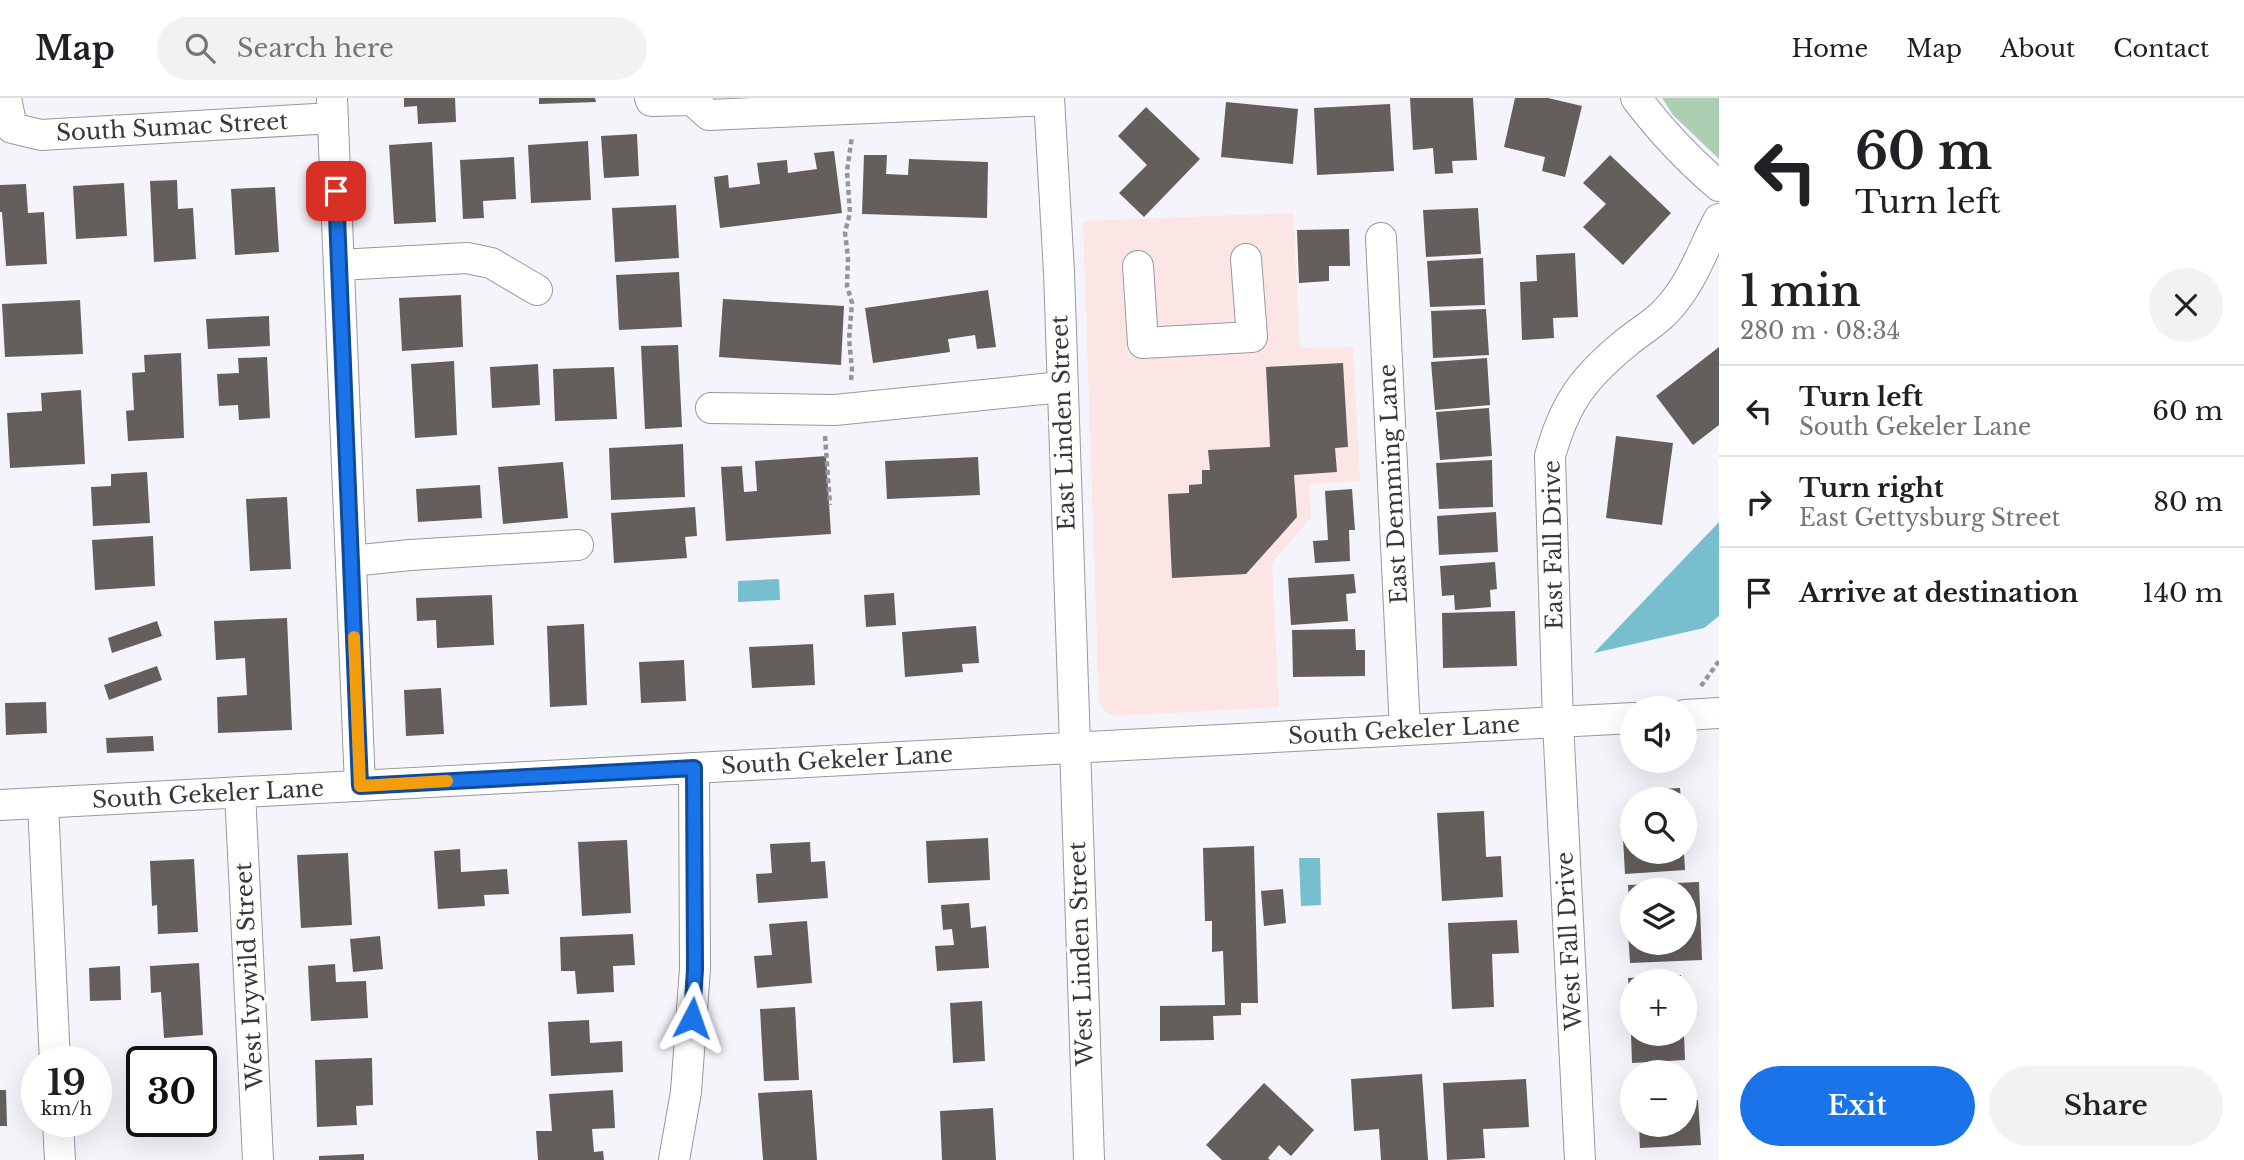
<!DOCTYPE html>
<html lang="en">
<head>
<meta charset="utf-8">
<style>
	:root { --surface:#fff; --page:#f2f2f2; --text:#202124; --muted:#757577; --line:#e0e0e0; --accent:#1a73e8 }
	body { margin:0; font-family:"Libre Baskerville",serif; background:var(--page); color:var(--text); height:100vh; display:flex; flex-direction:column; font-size:26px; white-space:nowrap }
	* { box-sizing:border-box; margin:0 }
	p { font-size:23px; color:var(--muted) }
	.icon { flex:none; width:38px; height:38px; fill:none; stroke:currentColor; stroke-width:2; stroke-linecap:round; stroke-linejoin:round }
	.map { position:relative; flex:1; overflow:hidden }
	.side { display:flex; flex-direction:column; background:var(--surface); width:525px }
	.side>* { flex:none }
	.guide { background:#fff; color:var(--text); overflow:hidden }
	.tools { position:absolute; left:1620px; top:598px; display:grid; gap:14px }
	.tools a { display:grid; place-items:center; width:77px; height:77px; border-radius:50%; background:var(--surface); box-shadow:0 7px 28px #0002; font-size:35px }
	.speed { position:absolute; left:21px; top:948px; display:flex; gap:14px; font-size:35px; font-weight:700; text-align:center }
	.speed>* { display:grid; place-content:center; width:91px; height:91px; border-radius:50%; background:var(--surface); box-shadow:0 7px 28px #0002; line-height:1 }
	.speed small { font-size:18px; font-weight:400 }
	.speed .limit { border:4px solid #111; border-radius:10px; background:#fff; color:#111 }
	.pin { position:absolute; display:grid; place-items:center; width:60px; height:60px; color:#fff; margin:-30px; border-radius:14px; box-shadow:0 4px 10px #0006 }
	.me { position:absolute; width:77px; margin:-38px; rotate:4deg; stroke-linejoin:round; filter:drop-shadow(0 0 5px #0008) }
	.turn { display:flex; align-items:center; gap:24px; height:147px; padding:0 21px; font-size:32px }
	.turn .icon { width:91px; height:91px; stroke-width:2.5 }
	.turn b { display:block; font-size:49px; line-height:60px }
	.round { display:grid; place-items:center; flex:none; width:74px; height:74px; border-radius:37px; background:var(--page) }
	.headline { display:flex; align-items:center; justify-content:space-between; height:119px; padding:0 21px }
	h1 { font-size:42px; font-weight:600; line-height:52px }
	.cta { display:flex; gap:14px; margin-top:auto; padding:14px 21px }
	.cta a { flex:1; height:80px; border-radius:42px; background:var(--accent); color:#fff; font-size:28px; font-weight:600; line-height:80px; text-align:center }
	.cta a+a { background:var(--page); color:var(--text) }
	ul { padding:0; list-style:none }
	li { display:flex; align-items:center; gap:21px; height:91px; padding:0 21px; border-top:2px solid var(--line) }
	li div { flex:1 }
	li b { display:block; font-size:26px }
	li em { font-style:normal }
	header { display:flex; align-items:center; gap:42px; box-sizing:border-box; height:98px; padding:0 35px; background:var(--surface); border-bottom:2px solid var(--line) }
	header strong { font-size:33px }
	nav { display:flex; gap:38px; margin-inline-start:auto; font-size:24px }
	.search { width:490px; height:63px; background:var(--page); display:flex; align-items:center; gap:18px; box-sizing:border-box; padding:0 24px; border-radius:38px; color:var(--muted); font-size:26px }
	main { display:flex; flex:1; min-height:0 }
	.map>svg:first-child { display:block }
	.education { fill:#fbe5e5 }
	.green { fill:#acceb3 }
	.water { fill:#77bfcf }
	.building { fill:#645e5c }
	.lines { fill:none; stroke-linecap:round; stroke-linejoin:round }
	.minor-casing { stroke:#98989e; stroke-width:32 }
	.path { stroke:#949499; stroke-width:4.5; stroke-dasharray:5 3.5; stroke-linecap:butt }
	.minor { stroke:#fff; stroke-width:30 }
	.route-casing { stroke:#114b97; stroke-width:18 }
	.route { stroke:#1a73e8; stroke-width:12 }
	.slow { stroke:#f59e0b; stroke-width:12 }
	.labels { text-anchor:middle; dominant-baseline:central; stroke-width:7; stroke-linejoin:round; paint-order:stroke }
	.street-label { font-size:23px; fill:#38383b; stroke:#fff }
</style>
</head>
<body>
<header>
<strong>Map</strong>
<div class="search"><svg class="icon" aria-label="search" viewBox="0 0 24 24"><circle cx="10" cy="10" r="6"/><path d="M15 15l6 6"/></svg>Search here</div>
<nav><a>Home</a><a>Map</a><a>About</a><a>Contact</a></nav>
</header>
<main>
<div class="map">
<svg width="1719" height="1062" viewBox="0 0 1719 1062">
	<rect width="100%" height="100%" fill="#f5f4fb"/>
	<path class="education" d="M1293,115L1300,250L1353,249L1360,383L1309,386L1311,419L1272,465L1279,609L1115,618L1105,613L1099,603L1083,123Z"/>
	<path class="green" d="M1662,0H1719V61L1673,17Z"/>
	<path class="water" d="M1719,424V518L1704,530L1594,555Z
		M779,481L780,502L738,504V483Z
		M1299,760H1320L1321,807L1301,808Z"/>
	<path class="building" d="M404,0H455L456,24L418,26L417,8L404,9Z
		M539,0H595L596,4L539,6Z
		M1410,0H1473L1477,62L1452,63L1453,75L1435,76L1433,50L1413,52Z
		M1515,0H1548L1582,8L1565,79L1542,73L1545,59L1504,49Z
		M1226,4L1298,11L1293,66L1221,59Z
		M1390,6L1394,73L1317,77L1314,10Z
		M1146,9L1200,61L1144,119L1119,95L1147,67L1118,38Z
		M637,36L639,78L604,80L601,38Z
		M588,43L591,102L531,105L528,47Z
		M432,44L436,124L394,126L389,47Z
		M834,53L842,115L720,130L714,79L728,77L729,90L760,86L757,65L787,62L788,75L817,71L814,55Z
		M864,57H887L886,76L908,77L909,61L988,64L987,120L862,116Z
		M1610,57L1671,115L1623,167L1583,129L1606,106L1583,85Z
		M514,59L516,101L483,103L484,120L463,121L460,62Z
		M177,82L178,111L193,110L196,161L154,164L150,83Z
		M124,85L127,138L76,141L73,88Z
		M26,86L28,115L44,114L47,166L6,168L2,114H0V87Z
		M275,89L279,154L235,157L231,91Z
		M676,107L679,160L615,164L612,110Z
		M1478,110L1481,156L1426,159L1423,112Z
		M1349,131L1350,168H1329V183L1299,185L1297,132Z
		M1575,155L1578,219L1553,220L1554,240L1522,242L1520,184L1537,183L1536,157Z
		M1483,160L1485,207L1430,209L1427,163Z
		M679,174L682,229L619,232L616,177Z
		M988,192L996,249L977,251L975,237L948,241L950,254L873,265L865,210Z
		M461,197L463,249L402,253L399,200Z
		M723,201L844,208L841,267L719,259Z
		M80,202L83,256L5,259L2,206Z
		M1486,211L1489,257L1433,260L1431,213Z
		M269,218L270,248L208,251L206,221Z
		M678,247L682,329L645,331L641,248Z
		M1719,249V327L1693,347L1656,298Z
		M181,255L184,340L128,343L126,313L134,312L132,275L145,274L144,257Z
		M267,259L270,320L239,322L238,307L219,308L217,276L239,275L238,260Z
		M1487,260L1490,307L1435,312L1431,264Z
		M454,263L457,337L415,340L411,266Z
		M1343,265L1348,349L1335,350L1337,374L1294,377L1297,419L1246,476L1172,480L1168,396L1189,395V387L1202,386V372H1210L1208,352L1270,349L1266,269Z
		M538,266L540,307L492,310L490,269Z
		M614,269L617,321L555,323L553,271Z
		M81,292L85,366L10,370L7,315L42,313L41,295Z
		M1489,310L1492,358L1440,362L1436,314Z
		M1616,338L1673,345L1662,427L1606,420Z
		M683,346L685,399L611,402L609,350Z
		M826,358L831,436L726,443L721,369L742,368L744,394L757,393L755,363Z
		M978,359L980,397L887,401L885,363Z
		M1492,362L1493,409L1439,411L1436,365Z
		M563,364L568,420L503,426L498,369Z
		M147,374L150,425L93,428L91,389L111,388V376Z
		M480,387L482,420L418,424L416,391Z
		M1352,391L1355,432H1349L1350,463L1315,465L1313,443L1328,442L1325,393Z
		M287,399L291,471L250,473L246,401Z
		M695,409L697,438L685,439L687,460L614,465L611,415Z
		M1496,414L1498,454L1439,457L1437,418Z
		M153,438L155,488L95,492L92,442Z
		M1495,464L1497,491L1490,492L1491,509L1455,512L1454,497L1442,498L1440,468Z
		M1354,476L1356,495L1346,496L1348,523L1291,527L1288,480Z
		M894,495L896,527L866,529L864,497Z
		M492,497L494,547L437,550L436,522L417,523L416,500Z
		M1515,513L1517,568L1443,570L1442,515Z
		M287,520L292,632L218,635L217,599L247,597L245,560L216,562L214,523Z
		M157,523L162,538L112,555L108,540Z
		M584,526L587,607L550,609L547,528Z
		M976,528L979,565L962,566L963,574L905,579L902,534Z
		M1355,531L1356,552H1365V578L1293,579L1292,532Z
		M813,546L815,587L752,590L749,549Z
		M684,562L686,603L641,605L639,564Z
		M157,568L162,582L109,602L104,587Z
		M441,590L444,636L406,638L404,592Z
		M46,604L47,635L6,637L5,605Z
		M153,638L154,653L107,655L106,640Z
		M1680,690L1681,702H1644L1643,692Z
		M1484,713L1486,759L1501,758L1503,799L1442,803L1437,715Z
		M1633,739V754H1684L1685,772L1625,776L1623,740Z
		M988,740L990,782L928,785L926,743Z
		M627,742L631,815L582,818L578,744Z
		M810,744L811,764L825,763L828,800L758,805L756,776L772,775L770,746Z
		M1254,748L1258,905H1241V917L1213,918L1214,942L1160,943V908L1225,907L1223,853L1212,854V823H1205L1203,750Z
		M460,751L461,774L507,771L509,796L484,797L485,808L438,811L434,753Z
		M348,755L352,827L301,830L297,757Z
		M194,761L198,834L158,836L157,807L152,808L150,763Z
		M1699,784L1702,862L1630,865L1628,834H1633V845H1685V793H1633V823H1630L1628,787Z
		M1283,791L1286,825L1264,828L1261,793Z
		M969,805L971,830L986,828L989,870L937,873L935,848L954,847L952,831L943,832L941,807Z
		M1517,822L1519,855L1492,856L1494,909L1452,911L1448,825Z
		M807,823L812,885L757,890L754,858L772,857L769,826Z
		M633,836L635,867L613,868L614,894L577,896L575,873H561L560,839Z
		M380,838L383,871L353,874L350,841Z
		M199,865L203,937L164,940L161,894L151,895L150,868Z
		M335,866L336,884L366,883L368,920L311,923L308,868Z
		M120,868L121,902L90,903L89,870Z
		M1681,877V884H1633V933H1631L1628,880Z
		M982,903L985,963L953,965L950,905Z
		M795,909L799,982L764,983L760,911Z
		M589,922L590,945L622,943L623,974L551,978L548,924Z
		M1631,936H1684L1685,962L1632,965Z
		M372,960L373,1007L356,1008L357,1027L317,1029L315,962Z
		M201,969H203L207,1037L169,1039L168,1024H201Z
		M1422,976L1428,1062H1381L1379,1031L1354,1033L1351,981Z
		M1526,981L1529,1029L1483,1031L1485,1060L1447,1062L1443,985Z
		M1264,985L1314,1032L1291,1058L1279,1047L1268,1060L1270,1062H1222L1206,1047Z
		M0,992H6L7,1028H0Z
		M613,992L615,1030L592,1031L594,1054L603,1053L604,1062H538L536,1033H552L549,996Z
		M812,992L817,1062H763L758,995Z
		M1685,1002H1698L1701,1047L1640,1050L1639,1027H1685Z
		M993,1010L996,1062H942L940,1013Z
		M364,1056V1062H319V1058Z"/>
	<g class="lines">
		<g class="minor-casing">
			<path id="minor" d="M6,0L12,30L41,37L333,20
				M332,0L360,688
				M650,0L651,3L692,2L709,17L1049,2
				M1049,0L1059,174L1089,1062
				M1636,0C1661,33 1687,61 1719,88
				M1381,140L1405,632
				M339,167L467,160L491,165L537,192
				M1138,168L1143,245L1252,239L1246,161
				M711,310L835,312L1062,289
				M351,463L410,457L578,447
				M1685,617L1719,615
				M240,694L258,1062
				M43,705L55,964
				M0,707L1633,620
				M58,1024L60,1062
				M674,1062L686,994L695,871L694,670
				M1580,1062L1558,624L1550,358C1565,304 1584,279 1627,244C1639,234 1655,225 1665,214C1693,185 1701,154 1719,121"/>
		</g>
		<path class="path" d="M851,282L852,271L849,241L852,205L847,188L848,160L845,134L850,115L847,73L852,38
			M825,338L830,407
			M1701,588L1719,563"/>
		<use href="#minor" class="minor"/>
	</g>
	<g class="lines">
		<g class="route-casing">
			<path id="route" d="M336,93L360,688L694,670L695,871L692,920"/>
		</g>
		<use href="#route" class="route"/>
		<path class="slow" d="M354,539L360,688L447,683"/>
	</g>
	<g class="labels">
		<g class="street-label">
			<text transform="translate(172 29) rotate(-3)">South Sumac Street</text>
			<text transform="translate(1063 325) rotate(-92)">East Linden Street</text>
			<text transform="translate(1393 386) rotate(-93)">East Demming Lane</text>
			<text transform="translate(1553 447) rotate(-91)">East Fall Drive</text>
			<text transform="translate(1404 632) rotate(-3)">South Gekeler Lane</text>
			<text transform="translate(837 662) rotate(-3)">South Gekeler Lane</text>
			<text transform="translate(208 696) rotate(-3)">South Gekeler Lane</text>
			<text transform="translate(1569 843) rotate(-93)">West Fall Drive</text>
			<text transform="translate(1081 856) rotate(-92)">West Linden Street</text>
			<text transform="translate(249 878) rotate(-93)">West Ivywild Street</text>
		</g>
	</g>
</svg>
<div class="tools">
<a><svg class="icon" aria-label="sound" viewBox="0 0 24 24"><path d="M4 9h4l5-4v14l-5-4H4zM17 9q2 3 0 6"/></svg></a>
<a><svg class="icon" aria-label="search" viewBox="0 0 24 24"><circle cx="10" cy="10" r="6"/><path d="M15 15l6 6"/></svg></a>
<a><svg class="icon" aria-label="layers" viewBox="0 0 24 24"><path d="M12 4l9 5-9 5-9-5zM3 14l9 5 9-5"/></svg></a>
<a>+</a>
<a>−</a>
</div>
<div class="speed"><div>19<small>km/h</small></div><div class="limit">30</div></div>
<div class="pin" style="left:336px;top:93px;background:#d93025"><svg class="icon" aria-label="arrive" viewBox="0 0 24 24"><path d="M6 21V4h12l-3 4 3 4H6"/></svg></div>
<svg class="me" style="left:692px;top:920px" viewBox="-20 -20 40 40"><path d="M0-17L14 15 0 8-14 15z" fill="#1a73e8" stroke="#fff" stroke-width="4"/></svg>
</div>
<section class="side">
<div class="guide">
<div class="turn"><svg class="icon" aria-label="left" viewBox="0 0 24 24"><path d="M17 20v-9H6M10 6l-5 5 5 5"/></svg><div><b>60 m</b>Turn left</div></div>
</div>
<div class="headline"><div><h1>1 min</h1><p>280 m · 08:34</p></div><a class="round"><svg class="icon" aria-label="close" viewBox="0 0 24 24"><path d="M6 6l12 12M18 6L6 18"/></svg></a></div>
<ul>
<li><svg class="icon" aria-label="left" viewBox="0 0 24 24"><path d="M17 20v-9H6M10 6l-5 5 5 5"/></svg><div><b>Turn left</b><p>South Gekeler Lane</p></div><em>60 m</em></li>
<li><svg class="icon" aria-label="right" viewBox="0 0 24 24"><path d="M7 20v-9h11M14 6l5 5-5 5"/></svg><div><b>Turn right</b><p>East Gettysburg Street</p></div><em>80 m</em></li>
<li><svg class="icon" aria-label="arrive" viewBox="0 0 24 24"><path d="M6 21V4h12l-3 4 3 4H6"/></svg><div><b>Arrive at destination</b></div><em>140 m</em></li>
</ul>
<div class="cta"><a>Exit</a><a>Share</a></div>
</section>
</main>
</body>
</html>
